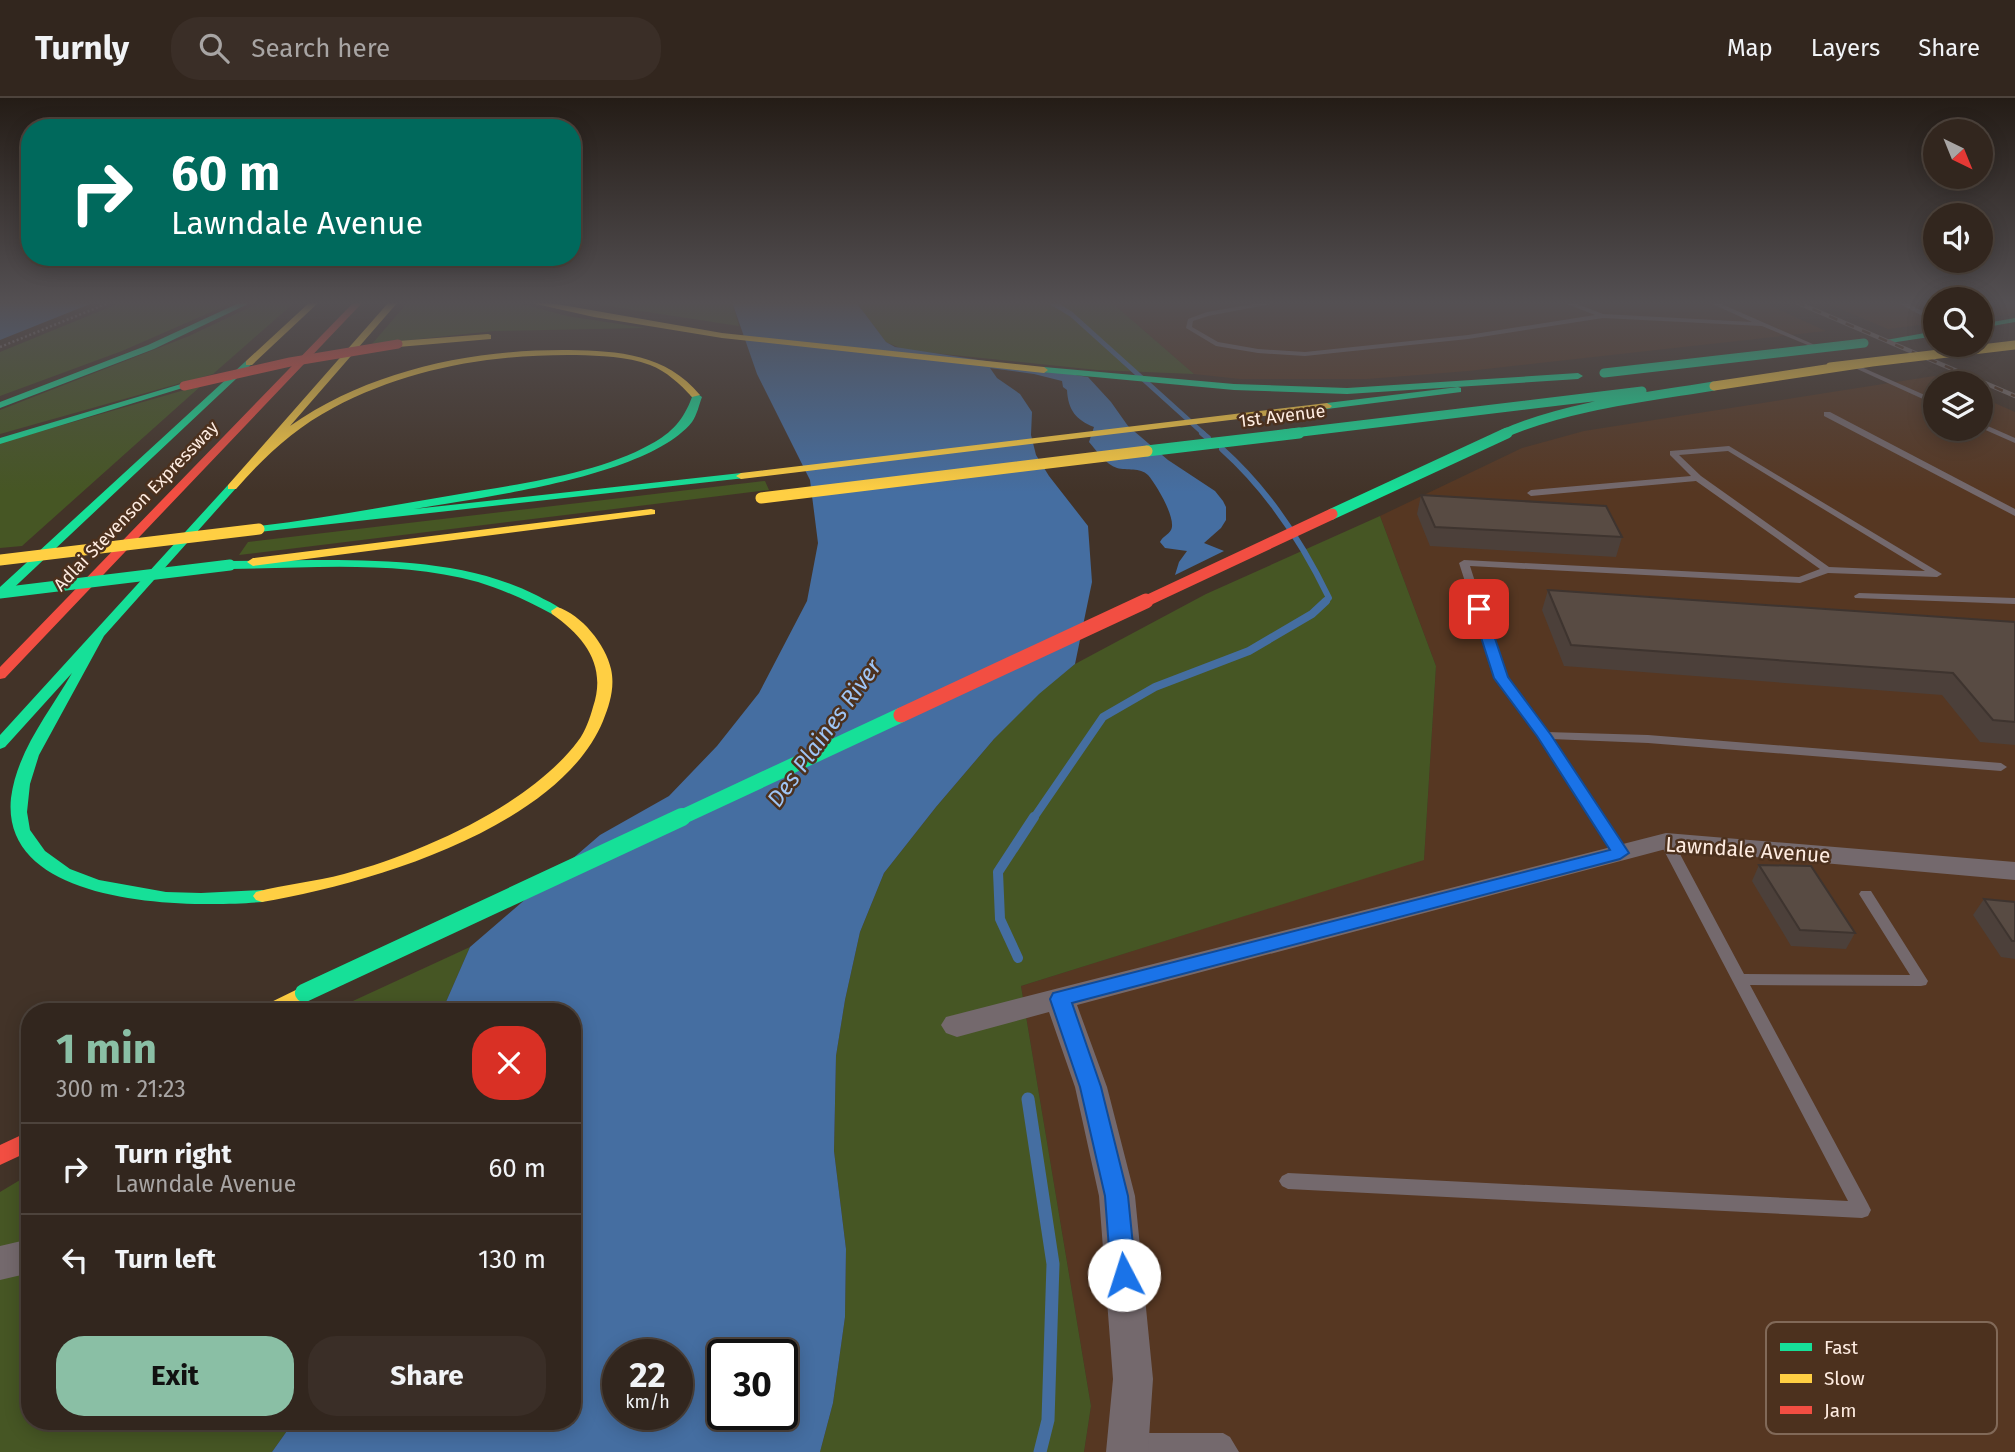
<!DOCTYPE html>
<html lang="en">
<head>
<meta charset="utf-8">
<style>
	:root { --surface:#32261e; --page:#3a2e27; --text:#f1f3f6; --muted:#a8a5a4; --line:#4d433c; --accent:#8abfa5 }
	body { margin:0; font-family:"Fira Sans",sans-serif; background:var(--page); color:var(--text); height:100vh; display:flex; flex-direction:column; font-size:26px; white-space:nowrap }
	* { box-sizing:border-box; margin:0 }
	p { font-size:23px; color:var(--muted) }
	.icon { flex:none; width:38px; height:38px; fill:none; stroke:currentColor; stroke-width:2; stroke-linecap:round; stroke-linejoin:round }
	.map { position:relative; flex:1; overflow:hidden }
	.side { position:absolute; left:21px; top:905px; width:560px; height:427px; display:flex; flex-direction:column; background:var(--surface); border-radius:28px; box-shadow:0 4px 18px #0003,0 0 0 2px var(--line) }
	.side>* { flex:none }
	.top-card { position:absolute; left:21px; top:21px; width:560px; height:147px; border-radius:28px; box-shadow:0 4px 18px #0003,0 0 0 2px var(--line); background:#00695c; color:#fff; overflow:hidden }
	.needle { width:46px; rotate:137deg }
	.fabs { position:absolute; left:1923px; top:21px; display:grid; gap:14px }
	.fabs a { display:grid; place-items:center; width:70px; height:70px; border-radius:50%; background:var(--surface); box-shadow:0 4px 18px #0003,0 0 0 2px var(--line); font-size:35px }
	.speed { position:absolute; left:602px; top:1241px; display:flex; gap:14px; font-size:35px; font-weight:700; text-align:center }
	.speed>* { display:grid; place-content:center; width:91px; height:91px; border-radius:50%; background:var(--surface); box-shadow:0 4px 18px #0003,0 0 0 2px var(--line); line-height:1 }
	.speed small { font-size:18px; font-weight:400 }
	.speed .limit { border:4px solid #111; border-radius:10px; background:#fff; color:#111 }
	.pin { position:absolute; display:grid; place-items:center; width:60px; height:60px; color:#fff; margin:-30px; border-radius:14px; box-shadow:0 4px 10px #0006 }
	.me { position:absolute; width:77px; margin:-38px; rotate:355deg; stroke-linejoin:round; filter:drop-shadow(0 0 5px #0008) }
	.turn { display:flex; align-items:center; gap:24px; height:147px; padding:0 35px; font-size:32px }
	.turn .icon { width:91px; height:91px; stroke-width:2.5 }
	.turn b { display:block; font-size:49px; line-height:60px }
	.round { display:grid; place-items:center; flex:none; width:74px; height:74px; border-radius:28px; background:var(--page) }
	.head { display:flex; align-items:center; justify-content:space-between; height:119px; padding:0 35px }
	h1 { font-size:42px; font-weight:700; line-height:52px; color:var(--accent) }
	.cta { display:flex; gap:14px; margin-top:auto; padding:14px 35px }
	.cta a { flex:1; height:80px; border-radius:28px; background:var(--accent); color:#111; font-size:28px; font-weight:700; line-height:80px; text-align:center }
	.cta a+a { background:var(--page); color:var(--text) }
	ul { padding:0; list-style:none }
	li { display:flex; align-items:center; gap:21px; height:91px; padding:0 35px; border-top:2px solid var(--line) }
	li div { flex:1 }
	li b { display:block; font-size:26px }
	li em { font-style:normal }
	header { display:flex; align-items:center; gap:42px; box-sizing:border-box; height:98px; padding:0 35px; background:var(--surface); border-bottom:2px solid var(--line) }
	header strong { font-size:33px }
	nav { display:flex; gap:38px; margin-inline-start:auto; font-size:24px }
	.search { width:490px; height:63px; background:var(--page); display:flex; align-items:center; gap:18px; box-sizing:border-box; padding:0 24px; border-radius:28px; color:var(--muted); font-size:26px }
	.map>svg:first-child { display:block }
	.built { fill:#563722 }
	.green { fill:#465624 }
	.water { fill:#456ea1; fill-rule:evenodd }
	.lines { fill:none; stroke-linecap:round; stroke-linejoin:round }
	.stream-far4 { stroke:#456ea1; stroke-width:5 }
	.stream-far3 { stroke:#456ea1; stroke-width:6 }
	.stream-far2 { stroke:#456ea1; stroke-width:8 }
	.stream-far1 { stroke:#456ea1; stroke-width:10 }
	.stream { stroke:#456ea1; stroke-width:13 }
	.path { stroke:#7c7272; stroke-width:2.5; stroke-dasharray:2 2.5; stroke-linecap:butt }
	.lane { fill:#74696d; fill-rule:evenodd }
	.street { fill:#74696d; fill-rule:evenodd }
	.fast { fill:#16e098; fill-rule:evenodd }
	.slow { fill:#ffcf43; fill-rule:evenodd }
	.jam { fill:#f24e42; fill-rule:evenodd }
	.rail-casing { stroke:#796e6b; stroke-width:4.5 }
	.rail { stroke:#4c311e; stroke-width:2.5; stroke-dasharray:9; stroke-linecap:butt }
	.fast-bridge-far3 { stroke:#16e098; stroke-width:9 }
	.fast-bridge-far2 { stroke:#16e098; stroke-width:11 }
	.fast-bridge-far1 { stroke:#16e098; stroke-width:15 }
	.fast-bridge { stroke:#16e098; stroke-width:18 }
	.slow-bridge-far1 { stroke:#ffcf43; stroke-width:9 }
	.slow-bridge { stroke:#ffcf43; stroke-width:11 }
	.jam-bridge-far2 { stroke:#f24e42; stroke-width:9 }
	.jam-bridge-far1 { stroke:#f24e42; stroke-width:11 }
	.jam-bridge { stroke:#f24e42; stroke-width:15 }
	.wall { fill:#4c403a }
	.building { fill:#584b43; stroke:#3e342f; stroke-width:2 }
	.route { fill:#1a73e8; stroke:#114b97; stroke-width:2 }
	.labels { text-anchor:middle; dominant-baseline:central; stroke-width:5; stroke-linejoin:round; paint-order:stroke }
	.far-street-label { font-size:18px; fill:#feece1; stroke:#4c311e }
	.street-label { font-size:21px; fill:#feece1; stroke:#4c311e }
	.water-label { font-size:23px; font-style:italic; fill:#9fc5f5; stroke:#4c311e }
	.key { fill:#4c311e; stroke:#816958; stroke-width:2 }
	.key-label { font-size:19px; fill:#feece1 }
</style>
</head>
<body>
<header>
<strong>Turnly</strong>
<div class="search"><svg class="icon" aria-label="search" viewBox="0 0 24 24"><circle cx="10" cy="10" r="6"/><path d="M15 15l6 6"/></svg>Search here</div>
<nav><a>Map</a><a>Layers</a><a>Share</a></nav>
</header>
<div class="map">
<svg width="2015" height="1354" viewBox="0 0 2015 1354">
	<rect width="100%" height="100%" fill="#423328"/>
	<path class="built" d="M1111,204H1762L1826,233L1468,273L1367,281H1240L1194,276Z
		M1824,204H1935V225L1888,231Z
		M1981,204H2015V215L1981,220Z
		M1934,278L1950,285H1936V331H1981V299L2015,314V1354H1084L1091,1308L1021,888L1424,761L1436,568L1380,418L1522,350L1584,333Z"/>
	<path class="green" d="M122,204H234L122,253L0,298V254Z
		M261,204H295L213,276L0,336V312L189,238Z
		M408,204H514L567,218L646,230L494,233L372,246Z
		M582,204H732L739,228Z
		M856,204H1111L1194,276L1097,272L905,252L886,244Z
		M202,287L22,448L0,450V345Z
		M765,383L769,392L239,457L248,444Z
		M1380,418L1436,568L1424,762L1021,888L1091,1308L1084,1354H820L833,1305L845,1219L846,1151L834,1053L836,958L845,902L860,834L884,775L936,709L994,641L1039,595L1075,566L1206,496Z
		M470,849L442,913L329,914Z
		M30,1076V1323H294L272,1354H0V1094Z"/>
	<path class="water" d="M0,204H95L0,242Z
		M732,204H856L886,244L895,249L1088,279L1111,304L1128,328L1168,362L1215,393L1223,403L1226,409V422L1221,430L1204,445L1224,453L1175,477L1179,464L1187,453L1165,450L1160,444C1163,438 1168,437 1171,432C1177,421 1156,386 1148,377C1140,369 1127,373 1117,370C1106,367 1096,352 1089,344L1094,329C1076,322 1068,312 1067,292L1063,289L1062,283L1034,276L990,270L997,280L1020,296L1032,314L1031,337L1036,357L1049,378L1088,428L1092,484L1075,566L1039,596L994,641L936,709L884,775L860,834L845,902L836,958L834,1053L846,1151L845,1219L833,1305L820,1354H272L294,1323H572V914L442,913L470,849L600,737L669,698L717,648L759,595L807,503L818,445L810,382L757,276ZM618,1256H677V1316H618ZM723,1256H782V1316H723Z"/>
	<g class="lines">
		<path class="stream-far4" d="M1051,204L1071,216L1204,336"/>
		<path class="stream-far3" d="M1202,335L1208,340
			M1222,351C1269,393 1302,444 1329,500L1324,505"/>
		<path class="stream-far2" d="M1033,721L1103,619L1155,589L1249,553L1312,516L1326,503"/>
		<path class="stream-far1" d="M1018,860L1000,821L998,774L1034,719"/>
		<path class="stream" d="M1028,1001L1053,1166L1048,1322L1040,1354"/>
		<path class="path" d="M0,249L111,204"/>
		<path class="lane" d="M1265,204H1281L1208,218L1193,223L1192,229L1218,244L1258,251L1305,254L1468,237L1595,217L1562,204H1572L1603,216L1752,224L1708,204H1717L1815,247L1810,248L1762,228L1603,220L1468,241L1305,258L1258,255L1216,248L1186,230L1188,221L1207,214Z
			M1896,204H1905L1936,220V225Z
			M1855,268H1859L1936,302V307L1855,270Z
			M1824,314H1830L2015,411V418L1824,318Z
			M1981,325L2015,340V345L1981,330Z
			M1729,348L1942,476L1937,479L1828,475L1800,485L1470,468L1506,580L1546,634L1648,637L2001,665L2007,669L2001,673L1648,645L1551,641L1627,755L1620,759L1615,758L1538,638L1496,580L1459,465L1464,462L1799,479L1820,471L1696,383L1531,398L1527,395L1531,392L1691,378L1670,357V353ZM1728,353L1925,473L1829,469L1701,378L1679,357Z
			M1859,495L2015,500V506L1855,500L1854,498Z
			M1666,739L1673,743L1744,876L1910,877L1859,796L1861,793H1871L1928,883L1926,887L1921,888L1750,887L1868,1106L1871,1112L1868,1118L1862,1120L1288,1091L1282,1088L1279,1083L1282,1078L1288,1075L1848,1103L1659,743Z
			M1132,1335H1223L1230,1339L1239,1354H1126L1121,1346L1125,1339Z"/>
		<path class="street" d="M1666,735L2015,764V782L1666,751L1077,907L1107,989L1135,1098L1153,1281L1148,1354H1106L1113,1281L1099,1098L1075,989L1049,914L957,939L946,935L941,927L946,919Z
			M30,1141V1175L0,1182V1148Z"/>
		<path class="fast" d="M241,204H252L154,251L0,310V304L148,247Z
			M2015,220V224L1981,230V226Z
			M1936,233V238L1890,245L1886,242Z
			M246,263L253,265L4,499L0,500V489Z
			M1044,269L1234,286L1347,290L1578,275L1583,278L1578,281L1347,296L1234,292L1041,274V270Z
			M181,286L189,288L0,346V340Z
			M1458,289L1461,290V294L1327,311L1322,308L1327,305Z
			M695,294L702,299C699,307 697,317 692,324C648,379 483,399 414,411L741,375L745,376V380L259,434L253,431L259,428C327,420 393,407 460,396C519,386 598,376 651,346C672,335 684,321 692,299L690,297Z
			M228,387L237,389L104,538L39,657L30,686L27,714L30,732L45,753L70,771L99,782L166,794L201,795L262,792L268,794L271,798L268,802L262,804C191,810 0,810 11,700C17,653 49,615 72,575L5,649L0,651V637Z
			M313,462C388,462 468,463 536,497C545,502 556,506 563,513L557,517L552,516C528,503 504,492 478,484C398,462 311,470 230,471L224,467L230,463Z"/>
		<path class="slow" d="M310,204H319L252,267H246V263Z
			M389,204H398L290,328C370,272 473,251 569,252C619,253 666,256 700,297L692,299C680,286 666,273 650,267C626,258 601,258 576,257C492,256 408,270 333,310C295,330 264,359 236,391H228V387Z
			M527,204H545L722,235L1044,269L1048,272L1044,275L722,240L594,219Z
			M488,236L491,237V241L398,249L394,246L398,243Z
			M1327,305L1332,308L1330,310L741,381L736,378L741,375Z
			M651,411L655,412V416L253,468L247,464L253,460Z
			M557,509C581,516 606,547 611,571C615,589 610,606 603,623C559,730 366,787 262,804L256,802L253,798L256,794C285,786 315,784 344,776C421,755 529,708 578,643C585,634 590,620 593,609C607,568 585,539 552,516L551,513Z
			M304,888L311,890L314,895C303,914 277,914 258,914L261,909Z"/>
		<path class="jam" d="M354,204H363L5,580L0,581V569Z
			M30,1033V1053L0,1067V1047Z"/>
		<g class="rail-casing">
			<path id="rail" d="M1796,204L2015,298"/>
		</g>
		<use href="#rail" class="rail"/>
		<path class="fast-bridge-far3" d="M1604,275L1864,245
			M1285,336L1642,293
			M1503,336C1565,308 1647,299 1714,288"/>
		<path class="fast-bridge-far2" d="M1147,353L1299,335
			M1332,416L1507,335
			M0,495L230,467"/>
		<path class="fast-bridge-far1" d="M678,721L901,617"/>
		<path class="fast-bridge" d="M304,895L682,719"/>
		<path class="slow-bridge-far1" d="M1830,269L2015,247
			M1714,288L1872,264"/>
		<path class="slow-bridge" d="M761,400L1147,353
			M0,462L259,431"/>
		<path class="jam-bridge-far2" d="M184,288L290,264L398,246"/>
		<path class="jam-bridge-far1" d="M1142,505L1332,416"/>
		<path class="jam-bridge" d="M901,617L1146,503"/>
	</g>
	<path class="wall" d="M1421,397L1622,439L1616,459L1430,448L1417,416Z
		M1548,492L2015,524V647L1980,644L1942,597L1564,568L1542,512Z
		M1759,767L1855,835L1846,851L1791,848L1752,783Z
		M1984,801L2015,804V861L2001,859L1973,817Z"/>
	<path class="building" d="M1421,397L1606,408L1622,439L1435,429Z
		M1548,492L2015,524V624L1993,622L1953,575L1571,547Z
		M1759,767L1811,768L1855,835L1800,832Z
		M1984,801L2015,804V843H2012Z"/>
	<linearGradient id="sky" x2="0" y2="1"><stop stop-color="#241c16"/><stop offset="0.52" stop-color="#545053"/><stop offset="1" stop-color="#545053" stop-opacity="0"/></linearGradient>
	<rect width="2015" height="394" fill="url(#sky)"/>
	<path class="route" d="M1479,507L1485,511L1508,579L1551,637L1629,755L1620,761L1072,905L1101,989L1128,1098L1136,1177L1132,1185L1124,1188L1115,1185L1111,1177L1105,1098L1080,989L1050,901L1053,895L1610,752L1537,638L1494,580L1472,511Z"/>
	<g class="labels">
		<g class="far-street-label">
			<text transform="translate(1282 318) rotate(-7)">1st Avenue</text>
			<text transform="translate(136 408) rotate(-46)">Adlai Stevenson Expressway</text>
		</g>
		<g class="street-label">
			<text transform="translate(1748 752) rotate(4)">Lawndale Avenue</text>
		</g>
		<g class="water-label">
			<text transform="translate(824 635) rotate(-54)">Des Plaines River</text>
		</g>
	</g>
	<rect x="1766" y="1224" width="231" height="112" rx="10" class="key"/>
	<rect x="1780" y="1245" width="32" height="8" fill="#16e098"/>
	<rect x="1780" y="1276" width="32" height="9" fill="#ffcf43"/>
	<rect x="1780" y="1308" width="32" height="8" fill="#f24e42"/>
	<g class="key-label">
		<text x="1824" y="1256">Fast</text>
		<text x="1824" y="1287">Slow</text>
		<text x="1824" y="1319">Jam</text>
	</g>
</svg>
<div class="fabs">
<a><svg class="needle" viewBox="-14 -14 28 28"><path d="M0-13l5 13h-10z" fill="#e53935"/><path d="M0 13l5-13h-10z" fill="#a8a5a4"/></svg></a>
<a><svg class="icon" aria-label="sound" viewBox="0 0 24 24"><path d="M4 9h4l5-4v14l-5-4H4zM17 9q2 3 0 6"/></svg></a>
<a><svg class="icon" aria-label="search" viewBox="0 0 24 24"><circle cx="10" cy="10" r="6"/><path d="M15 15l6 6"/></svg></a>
<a><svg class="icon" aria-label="layers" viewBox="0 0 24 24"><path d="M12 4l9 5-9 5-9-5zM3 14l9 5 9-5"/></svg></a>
</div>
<div class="speed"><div>22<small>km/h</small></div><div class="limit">30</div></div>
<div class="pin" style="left:1479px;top:511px;background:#d93025"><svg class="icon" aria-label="arrive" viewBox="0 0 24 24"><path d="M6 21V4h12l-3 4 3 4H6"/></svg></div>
<svg class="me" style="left:1124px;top:1177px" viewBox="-20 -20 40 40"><circle r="19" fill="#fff"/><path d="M0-13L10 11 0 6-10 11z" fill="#1a73e8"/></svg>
<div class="top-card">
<div class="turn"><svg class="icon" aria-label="right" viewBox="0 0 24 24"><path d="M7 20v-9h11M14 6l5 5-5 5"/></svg><div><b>60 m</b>Lawndale Avenue</div></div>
</div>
<section class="side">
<div class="head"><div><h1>1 min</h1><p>300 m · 21:23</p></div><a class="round" style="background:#d93025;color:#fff"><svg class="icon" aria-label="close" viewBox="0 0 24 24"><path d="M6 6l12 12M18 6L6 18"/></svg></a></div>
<ul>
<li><svg class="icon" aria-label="right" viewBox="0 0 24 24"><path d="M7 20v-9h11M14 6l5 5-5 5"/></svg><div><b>Turn right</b><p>Lawndale Avenue</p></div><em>60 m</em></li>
<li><svg class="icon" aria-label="left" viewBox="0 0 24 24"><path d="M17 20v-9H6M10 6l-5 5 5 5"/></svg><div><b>Turn left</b></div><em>130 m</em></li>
</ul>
<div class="cta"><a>Exit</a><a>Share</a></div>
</section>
</div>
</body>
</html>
